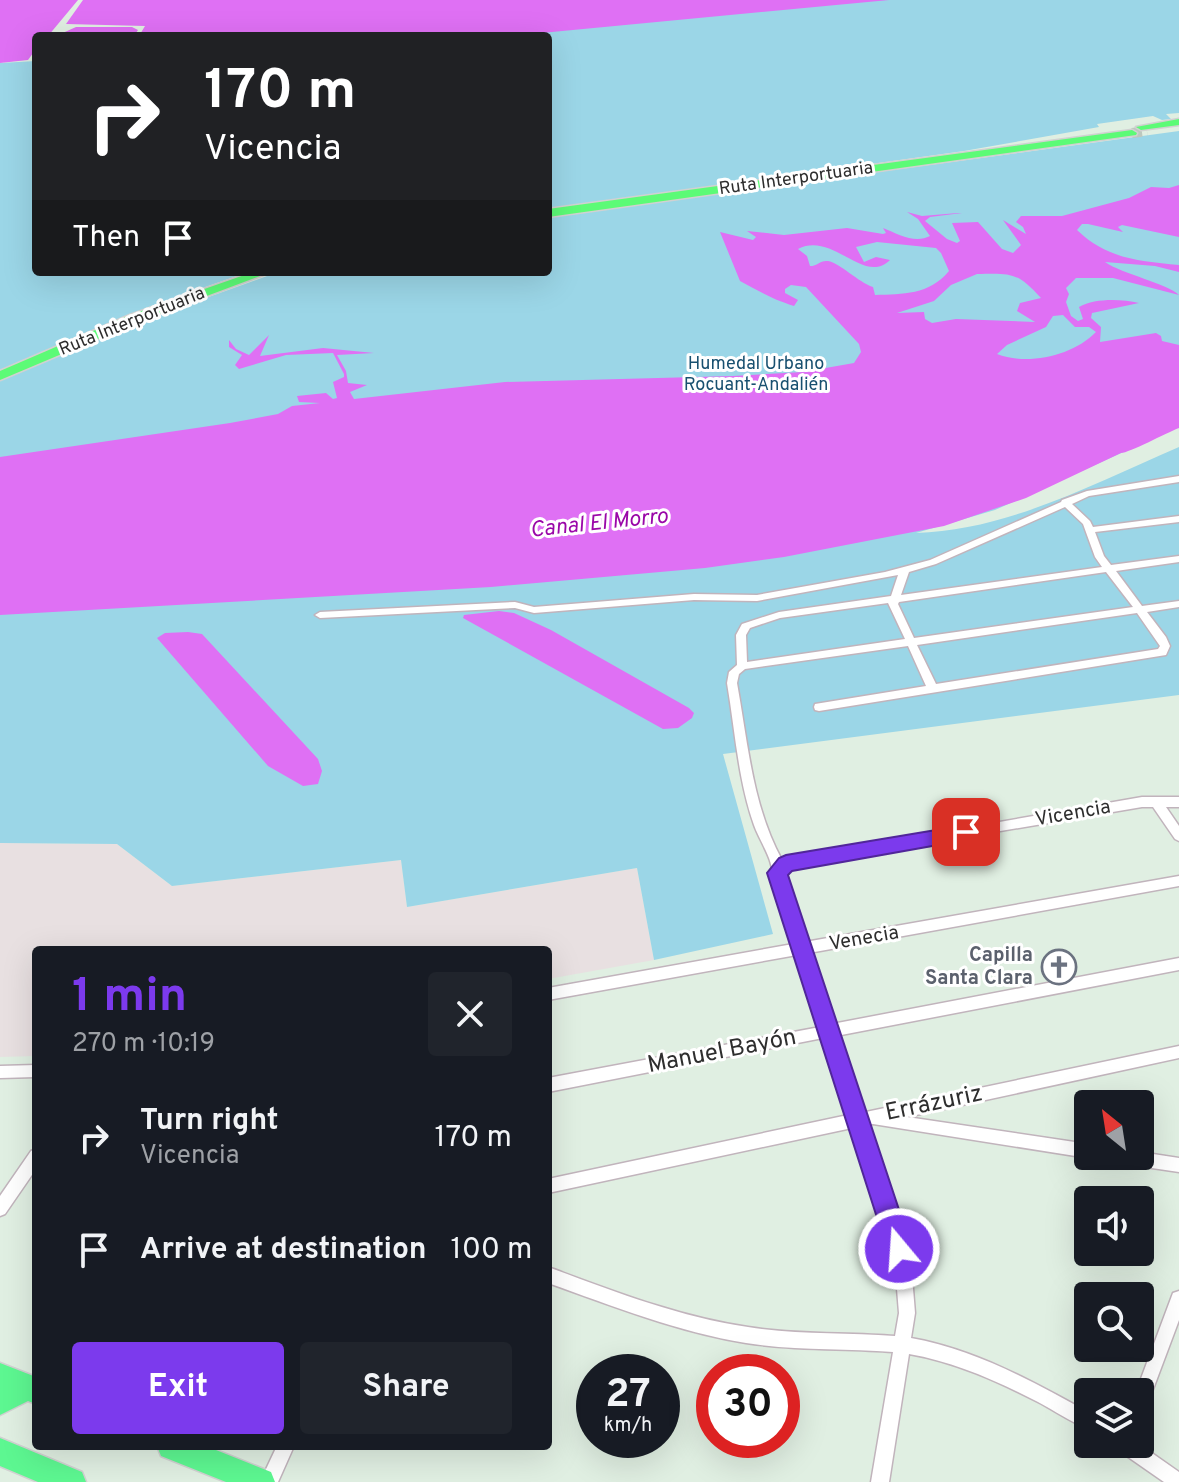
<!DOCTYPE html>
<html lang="en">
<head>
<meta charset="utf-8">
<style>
	:root { --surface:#171b24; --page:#20242c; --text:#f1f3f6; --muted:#9ea1a6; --accent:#7c3aed }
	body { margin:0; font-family:Overpass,sans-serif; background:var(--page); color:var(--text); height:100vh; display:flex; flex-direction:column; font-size:30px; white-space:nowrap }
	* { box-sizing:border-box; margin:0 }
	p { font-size:26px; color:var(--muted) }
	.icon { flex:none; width:44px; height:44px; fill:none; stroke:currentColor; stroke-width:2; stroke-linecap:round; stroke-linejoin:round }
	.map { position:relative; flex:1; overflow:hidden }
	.drawer { position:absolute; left:32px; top:946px; width:520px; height:504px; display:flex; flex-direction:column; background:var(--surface); border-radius:8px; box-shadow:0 8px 32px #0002 }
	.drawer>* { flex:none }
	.banner { position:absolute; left:32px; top:32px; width:520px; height:244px; border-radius:8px; box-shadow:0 8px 32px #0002; background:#202124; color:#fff; overflow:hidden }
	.needle { width:52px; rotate:330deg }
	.buttons { position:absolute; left:1074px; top:1090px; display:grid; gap:16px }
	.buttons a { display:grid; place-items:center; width:80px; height:80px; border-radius:8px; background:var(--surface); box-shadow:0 8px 32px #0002; font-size:40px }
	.speed { position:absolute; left:576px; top:1354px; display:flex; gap:16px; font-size:40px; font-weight:700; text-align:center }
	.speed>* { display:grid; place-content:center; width:104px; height:104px; border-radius:50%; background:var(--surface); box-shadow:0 8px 32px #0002; line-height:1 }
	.speed small { font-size:20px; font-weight:400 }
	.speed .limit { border:12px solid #d22; background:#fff; color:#111 }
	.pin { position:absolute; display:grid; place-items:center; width:68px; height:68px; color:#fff; margin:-34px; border-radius:16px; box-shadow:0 4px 12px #0006 }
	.me { position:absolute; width:88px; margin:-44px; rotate:342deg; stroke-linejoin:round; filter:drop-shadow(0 0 6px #0008) }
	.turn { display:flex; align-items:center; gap:28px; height:168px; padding:0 40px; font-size:36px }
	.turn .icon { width:104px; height:104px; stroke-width:2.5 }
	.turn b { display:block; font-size:56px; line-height:68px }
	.then { display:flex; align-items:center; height:76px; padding:0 40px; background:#0003; gap:16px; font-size:30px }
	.round { display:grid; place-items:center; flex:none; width:84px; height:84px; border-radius:8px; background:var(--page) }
	.overview { display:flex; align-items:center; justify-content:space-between; height:136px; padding:0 40px }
	h1 { font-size:48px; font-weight:700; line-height:60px; color:var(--accent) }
	.cta { display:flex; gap:16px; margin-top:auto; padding:16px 40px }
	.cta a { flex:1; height:92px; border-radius:8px; background:var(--accent); color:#fff; font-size:32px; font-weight:700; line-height:92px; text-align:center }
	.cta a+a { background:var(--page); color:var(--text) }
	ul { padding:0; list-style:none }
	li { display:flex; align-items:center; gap:24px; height:112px; padding:0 40px }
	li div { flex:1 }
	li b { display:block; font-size:30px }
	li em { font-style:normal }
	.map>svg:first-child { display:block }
	.industrial { fill:#e8e0e1 }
	.green { fill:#9bd6e7 }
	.water { fill:#df70f4; fill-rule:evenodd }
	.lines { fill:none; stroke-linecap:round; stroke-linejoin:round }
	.trunk-tunnel { stroke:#bcc8be; stroke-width:10; stroke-dasharray:10 5; stroke-linecap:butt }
	.minor-casing { stroke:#c1b4bc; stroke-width:3 }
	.primary-casing { stroke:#d1d1d1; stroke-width:3 }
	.trunk-casing { stroke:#d1d1d1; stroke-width:3 }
	.minor { fill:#fff; fill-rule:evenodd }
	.primary { fill:#5df791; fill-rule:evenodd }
	.trunk { fill:#5cfb76; fill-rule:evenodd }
	.route { fill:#7c3aed; stroke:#51269a; stroke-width:2 }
	.labels { text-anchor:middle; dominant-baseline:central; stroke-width:6; stroke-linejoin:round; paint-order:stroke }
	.far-street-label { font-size:18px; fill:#2e2e2e; stroke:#fff }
	.far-park-label { font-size:18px; fill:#185070; stroke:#fff }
	.street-label { font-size:20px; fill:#2e2e2e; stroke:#fff }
	.worship-label { font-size:20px; font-weight:bold; fill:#5b616d; stroke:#fff; text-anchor:end }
	.water-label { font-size:22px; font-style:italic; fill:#9a07a8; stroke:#fff }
	.near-street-label { font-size:24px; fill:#2e2e2e; stroke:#fff }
</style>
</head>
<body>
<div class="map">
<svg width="1179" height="1482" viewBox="0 0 1179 1482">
	<rect width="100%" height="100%" fill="#e0efe2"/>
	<path class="industrial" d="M0,843L117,844L172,886L401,860L407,907L637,868L654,960L548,979V950H36V1056L0,1057Z"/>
	<path class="green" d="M749,0H1179V113L1166,114L1171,119L1162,120L1153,116L1097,124L1099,127L964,151L548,209V36H140Z
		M36,61V272H248L151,306L0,370V63Z
		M1179,131V427L995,510L916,533C1009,530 1095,483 1179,447V695L723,754L773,934L654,960L637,868L407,907L401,860L172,886L117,844L0,843V381L139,322L278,272H548V217Z"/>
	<path class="water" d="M0,0H78L48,36H36V49L28,60L0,63Z
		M83,0H889L510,36H139L145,26L66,24Z
		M76,27H132L138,30L134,36H56Z
		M1179,185V237L1122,225L1118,227L1123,232L1088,224H1082L1077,230C1107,259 1139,261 1179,265V272L1155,266L1105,262C1122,274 1169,284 1179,295L1113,278H1076L1066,288L1069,294L1066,302L1071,316L1078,321L1083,319L1079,307C1095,298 1121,299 1139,303L1092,313L1091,318L1101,327L1100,342L1156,333L1161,336L1162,341L1179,345V428C1166,433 1129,453 1121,453L1026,498L944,526L784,557L705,568L491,587L0,615V457L230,423L278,414L292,406L320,403L299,402L297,396L326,393L333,399L337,398L333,382L344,377V374L333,353L286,355L239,369L235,365L242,355L229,347V340L236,349L249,355L269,335L260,356L323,348L374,353L337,355L346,371L348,383L367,385L350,392L354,399L505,382L733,376L803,372L854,363L861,352L859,344L806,287L791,285L785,289V293L798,300L794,306C771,299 759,291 740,281L720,232L753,240L756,237L747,231L784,235L847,228L883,234L886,233L883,228C898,234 915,244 930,236L918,219L907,212L922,216L958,213H962L930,217L925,221L947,239L957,243L960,241L952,223L978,222L1002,249L1013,253L1021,245L1003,220L1026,234L1023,227L1016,222L1021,216H1062L1129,198L1151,187L1169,188ZM877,242L936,248L941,253L949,271C929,295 903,294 875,295L873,287C858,282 840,263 828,261C820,260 818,266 810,266L807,256L798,249C833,231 864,286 890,260L876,257L864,262L856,247ZM977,274C1013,273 1018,273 1041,298L1020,303L1017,311L1035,322L956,319L932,323L925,319L924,312L897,313L934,301L951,285ZM1063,315L1075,327H1089L1096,332C1073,356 1027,366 997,354L1007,345L1046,327L1053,316Z
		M499,611L514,613L551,630L689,708L694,713L692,718L678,728L663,729L463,618L464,615Z
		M188,632L202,634L318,759L322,771L318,784L303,786L268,766L157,638L165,633Z"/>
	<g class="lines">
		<path class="trunk-tunnel" d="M1132,133L1147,131"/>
		<g class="minor-casing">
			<path id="minor" d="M1179,476V482L1089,496L1072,504L1090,521L1093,527L1179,516V522L1095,532L1104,556L1111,565L1179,556V562L1116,571L1142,606L1179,601V607L1147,612L1166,637L1170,646L1166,655L819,711L815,710L814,707L815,704L926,686L908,646L745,669L739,674L737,683C748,743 752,805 782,860L1142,797H1179V807H1166L1179,826V841L1175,839L1153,807H1142L789,867L785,871L784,877L805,942L1179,876V886L809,953L832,1024L1179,958V970L836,1036L861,1113L1179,1046V1058L907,1117L1088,1144V1156H1093L1088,1158L873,1124L865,1125L911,1264L915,1313L911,1338C974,1349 1032,1381 1088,1412V1429C1071,1422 1055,1411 1038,1402C997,1381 955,1362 909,1354L889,1482H871L893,1352C844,1348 795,1351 746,1343C678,1332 613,1306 548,1283V1267C613,1291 679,1317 748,1327C797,1335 846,1332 895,1336L899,1313L895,1264L852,1128L548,1193V1179L848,1115L823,1038L548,1092V1078L820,1027L797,955L548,1000V988L793,944L772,877C775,862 759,840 754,825C738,780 735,730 727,683L729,672L737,665L736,635L742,624L779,612L891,596L898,575L757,601L694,600L534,613L515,608L320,618L315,615L320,612L515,602L534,607L694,594L757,595L885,572L930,560L1061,502L1062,500L1087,491ZM1065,507L1083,524L1095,557L1102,567L901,595L909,572L936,564ZM1106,572L1133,607L914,638L898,604L899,602ZM888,603L905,639L747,662L746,635L750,628L780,618ZM1137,613L1160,646L1158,649L936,684L917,645Z
				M36,1065V1077L0,1078V1066Z
				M36,1149V1169L5,1214L0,1216V1196L31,1151Z
				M1140,1152L1179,1158V1172L1118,1163L1113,1161L1111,1156H1140Z
				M1179,1291V1320L1146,1408L1140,1410V1392H1136L1173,1293Z
				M1116,1444H1139L1179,1472V1482H1164L1118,1450Z
				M277,1446H294L278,1482H260Z"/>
		</g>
		<g class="primary-casing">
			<path id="primary" d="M0,1363L36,1377V1404L28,1401L0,1415Z
				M0,1438L82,1472L86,1482H38L0,1466Z
				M157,1446H206L271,1472L275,1482H226L161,1456Z"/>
		</g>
		<g class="trunk-casing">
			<path id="trunk" d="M1179,119V125L1141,130L1136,127Z
				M1132,130L1137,133L1136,135L548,217V209Z
				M253,272H271L140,321L0,380V371L130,315Z"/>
		</g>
		<use href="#minor" class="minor"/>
		<use href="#primary" class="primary"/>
		<use href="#trunk" class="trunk"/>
	</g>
	<path class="route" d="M966,825L973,827L976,832L973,838L966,840L792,871L788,875L912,1249L908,1258L899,1262L890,1258L887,1249L767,873L779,858L786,855Z"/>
	<defs>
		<g id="church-ring" transform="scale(1.8)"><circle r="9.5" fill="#fff" stroke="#6b7280" stroke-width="1.5"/><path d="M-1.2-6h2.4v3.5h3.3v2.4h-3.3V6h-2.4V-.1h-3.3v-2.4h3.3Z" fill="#6b7280"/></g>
	</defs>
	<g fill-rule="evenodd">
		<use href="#church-ring" x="1059" y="967"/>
	</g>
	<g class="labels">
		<g class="far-street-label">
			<text transform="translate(796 179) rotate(-8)">Ruta Interportuaria</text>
			<text transform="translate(132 322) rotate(-22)">Ruta Interportuaria</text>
		</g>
		<g class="far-park-label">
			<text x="756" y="364">Humedal Urbano<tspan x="756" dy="21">Rocuant-Andalién</tspan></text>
		</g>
		<g class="street-label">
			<text transform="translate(1073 814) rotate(-10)">Vicencia</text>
			<text transform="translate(864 939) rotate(-10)">Venecia</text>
		</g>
		<g class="worship-label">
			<text x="1033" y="956">Capilla<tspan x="1033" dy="23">Santa Clara</tspan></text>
		</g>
		<g class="water-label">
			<text transform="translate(599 524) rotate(-6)">Canal El Morro</text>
		</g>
		<g class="near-street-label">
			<text transform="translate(722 1052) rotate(-11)">Manuel Bayón</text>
			<text transform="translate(934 1104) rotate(-12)">Errázuriz</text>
		</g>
	</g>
</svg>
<div class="buttons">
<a><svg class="needle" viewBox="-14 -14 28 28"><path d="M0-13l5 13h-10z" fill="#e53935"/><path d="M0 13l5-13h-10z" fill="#9ea1a6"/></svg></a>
<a><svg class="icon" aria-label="sound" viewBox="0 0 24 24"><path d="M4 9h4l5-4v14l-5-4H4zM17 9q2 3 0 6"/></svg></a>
<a><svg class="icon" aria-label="search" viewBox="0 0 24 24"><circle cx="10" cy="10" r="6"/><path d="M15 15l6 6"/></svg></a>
<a><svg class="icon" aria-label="layers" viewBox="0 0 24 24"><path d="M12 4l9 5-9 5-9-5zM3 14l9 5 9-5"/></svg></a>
</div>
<div class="speed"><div>27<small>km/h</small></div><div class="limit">30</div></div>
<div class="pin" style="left:966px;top:832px;background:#d93025"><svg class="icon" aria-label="arrive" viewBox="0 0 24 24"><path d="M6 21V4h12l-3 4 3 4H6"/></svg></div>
<svg class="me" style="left:899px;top:1249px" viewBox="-20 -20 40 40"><circle r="17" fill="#7c3aed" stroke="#fff" stroke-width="3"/><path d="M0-11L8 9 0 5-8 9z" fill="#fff"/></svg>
<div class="banner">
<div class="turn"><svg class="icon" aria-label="right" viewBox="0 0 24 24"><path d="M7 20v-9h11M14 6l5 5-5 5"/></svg><div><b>170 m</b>Vicencia</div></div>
<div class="then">Then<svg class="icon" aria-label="arrive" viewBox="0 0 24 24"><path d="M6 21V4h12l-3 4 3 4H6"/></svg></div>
</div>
<section class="drawer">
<div class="overview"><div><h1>1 min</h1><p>270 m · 10:19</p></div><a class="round"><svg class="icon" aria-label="close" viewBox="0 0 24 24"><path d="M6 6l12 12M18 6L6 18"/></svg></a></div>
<ul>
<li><svg class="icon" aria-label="right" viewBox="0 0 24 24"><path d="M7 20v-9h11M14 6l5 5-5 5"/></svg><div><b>Turn right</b><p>Vicencia</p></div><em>170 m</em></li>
<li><svg class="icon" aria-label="arrive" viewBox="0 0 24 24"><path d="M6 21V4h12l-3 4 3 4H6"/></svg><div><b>Arrive at destination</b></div><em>100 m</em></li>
</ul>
<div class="cta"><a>Exit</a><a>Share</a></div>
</section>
</div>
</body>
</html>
